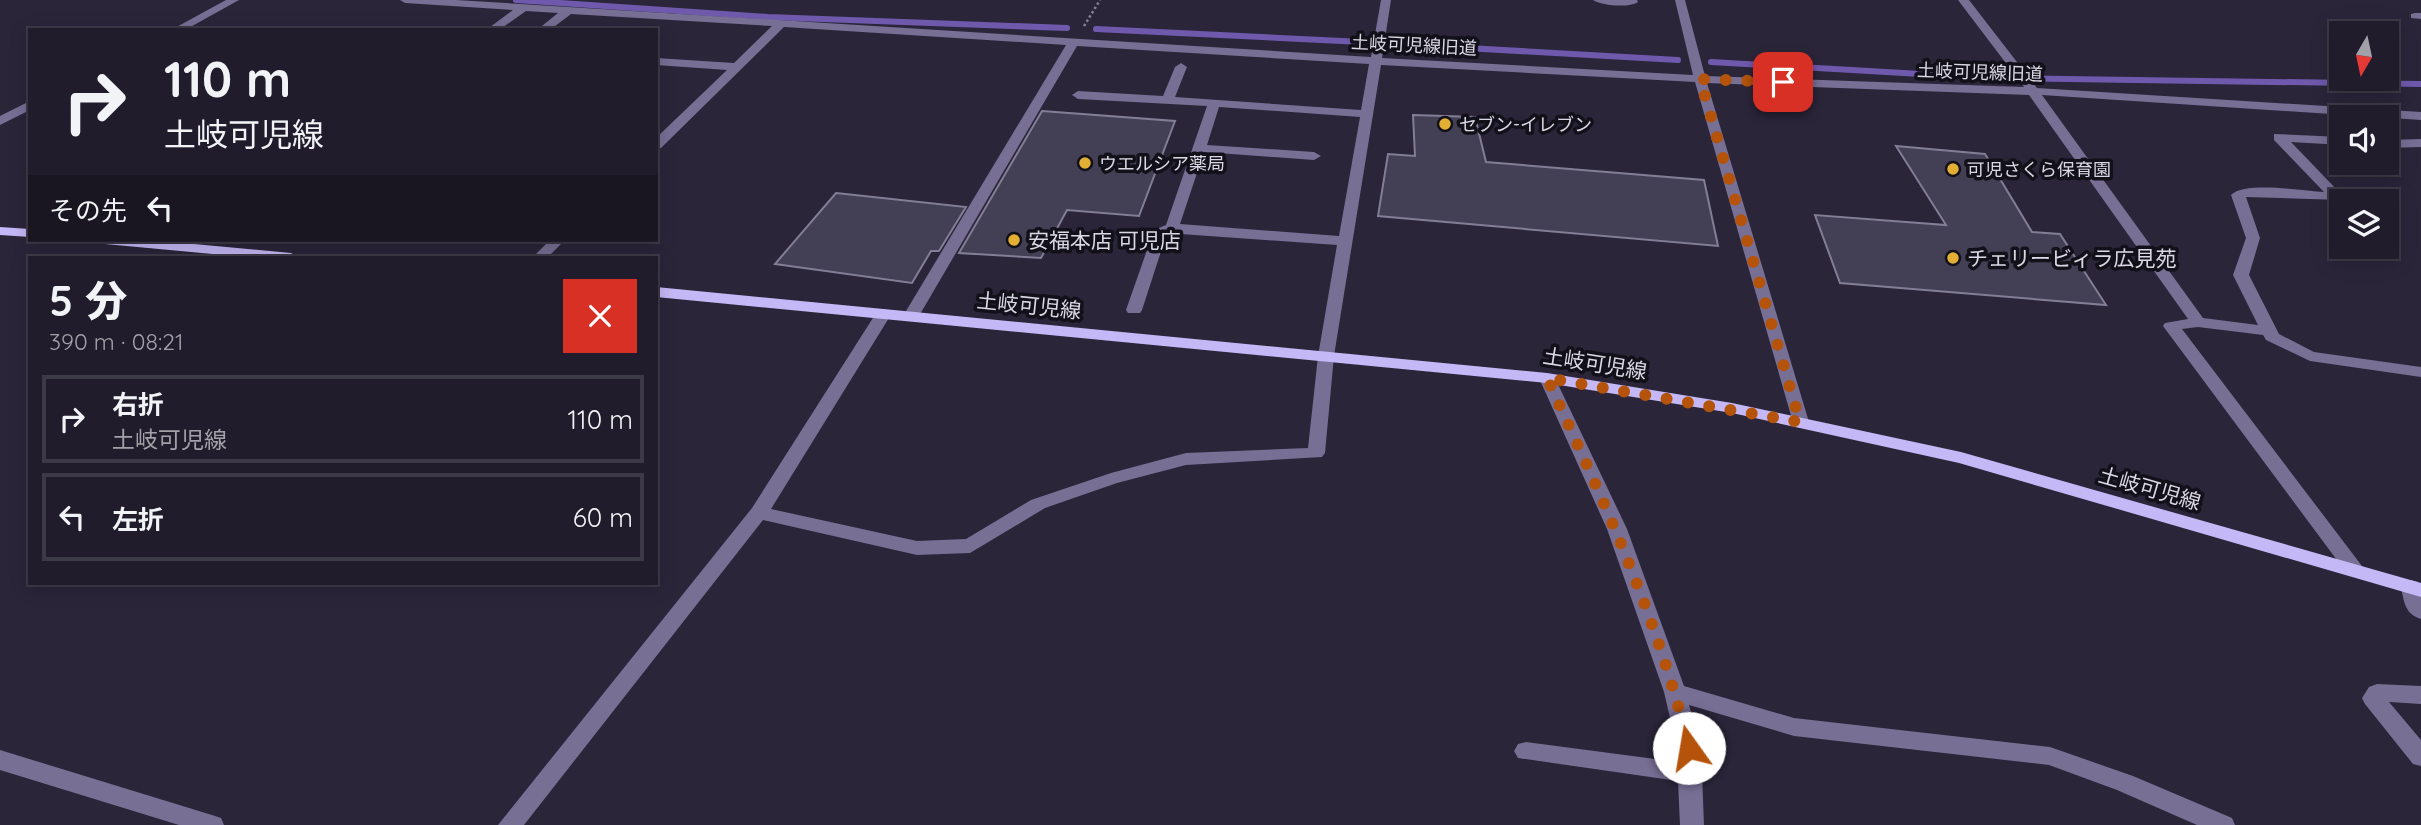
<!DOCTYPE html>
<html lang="ja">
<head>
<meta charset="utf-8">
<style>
	:root { --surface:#201c2b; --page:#2d2937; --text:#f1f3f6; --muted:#a2a1a9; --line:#3d3a47 }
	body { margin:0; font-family:Quicksand,"Noto Sans JP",sans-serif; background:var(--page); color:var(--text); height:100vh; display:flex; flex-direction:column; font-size:26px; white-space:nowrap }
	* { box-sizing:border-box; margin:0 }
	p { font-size:23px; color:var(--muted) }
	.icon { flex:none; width:38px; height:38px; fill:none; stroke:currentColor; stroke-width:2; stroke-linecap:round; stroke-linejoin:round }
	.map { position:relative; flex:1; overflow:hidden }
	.drawer { position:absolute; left:28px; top:256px; width:630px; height:329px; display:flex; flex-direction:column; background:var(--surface); border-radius:0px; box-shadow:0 4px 18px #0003,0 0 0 2px var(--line) }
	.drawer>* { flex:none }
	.guide { position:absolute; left:28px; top:28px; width:630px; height:214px; border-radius:0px; box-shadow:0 4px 18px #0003,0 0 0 2px var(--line); background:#201c2b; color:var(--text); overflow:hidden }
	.needle { width:46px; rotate:189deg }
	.controls { position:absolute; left:2329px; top:21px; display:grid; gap:14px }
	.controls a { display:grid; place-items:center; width:70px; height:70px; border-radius:0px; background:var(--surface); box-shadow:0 4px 18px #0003,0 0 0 2px var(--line); font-size:35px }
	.pin { position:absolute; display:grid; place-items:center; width:60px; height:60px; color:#fff; margin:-30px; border-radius:14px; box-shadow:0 4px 10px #0006 }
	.me { position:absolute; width:77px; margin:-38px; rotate:347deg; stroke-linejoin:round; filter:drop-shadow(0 0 5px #0008) }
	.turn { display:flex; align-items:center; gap:24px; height:147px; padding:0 21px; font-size:32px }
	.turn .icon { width:91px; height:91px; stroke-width:2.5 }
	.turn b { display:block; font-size:49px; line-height:60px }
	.then { display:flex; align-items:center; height:66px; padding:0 21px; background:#0003; gap:14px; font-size:26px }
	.round { display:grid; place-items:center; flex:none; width:74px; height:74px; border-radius:0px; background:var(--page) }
	.head { display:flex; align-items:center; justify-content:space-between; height:119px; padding:0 21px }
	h1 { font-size:42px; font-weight:800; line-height:52px }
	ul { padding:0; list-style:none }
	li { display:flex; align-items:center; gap:21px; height:88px; margin:0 14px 10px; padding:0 7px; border:4px solid var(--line); border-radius:0px }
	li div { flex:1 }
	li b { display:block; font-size:26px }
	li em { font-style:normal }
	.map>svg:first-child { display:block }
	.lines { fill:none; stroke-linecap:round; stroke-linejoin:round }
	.stream { stroke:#6f59ac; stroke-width:6 }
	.building { fill:#433f54; stroke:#827e95; stroke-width:2 }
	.path { stroke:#848090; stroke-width:2.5; stroke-dasharray:2.5 2.5; stroke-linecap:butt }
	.minor { fill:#776f94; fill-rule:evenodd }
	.major { fill:#c5b8f6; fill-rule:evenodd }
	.route { stroke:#b45309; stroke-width:12; stroke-dasharray:0 21.6 }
	.poi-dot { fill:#e3ae34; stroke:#121019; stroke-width:2.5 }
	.labels { text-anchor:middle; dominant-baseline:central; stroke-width:7; stroke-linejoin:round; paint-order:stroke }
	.far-street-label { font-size:18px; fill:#dbd8e5; stroke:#121019 }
	.far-poi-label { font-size:18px; fill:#dbd8e5; stroke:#121019; text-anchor:start }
	.poi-label { font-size:21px; fill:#dbd8e5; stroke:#121019; text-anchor:start }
	.street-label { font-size:21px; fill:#dbd8e5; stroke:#121019 }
</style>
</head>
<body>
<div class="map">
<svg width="2421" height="825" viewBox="0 0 2421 825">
	<rect width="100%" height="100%" fill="#2a2539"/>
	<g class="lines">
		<path class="stream" d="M516,0L768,17L1067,28
			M1096,29L1362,42
			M1396,44L1678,60
			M1711,62L1990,78L2421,84"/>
	</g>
	<path class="building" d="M1042,111L1175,121L1139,216L1067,210L1041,258L959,253Z
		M1413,115L1475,117L1486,162L1704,180L1718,246L1378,216L1388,154L1415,156Z
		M1896,146L1985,154L2032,232L2060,234L2106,305L1840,283L1815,215L1946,225Z
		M836,193L966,207L939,251H931L912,283L775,264Z"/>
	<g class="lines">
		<path class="path" d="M1084,26L1100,0"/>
		<path class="minor" d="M226,0H239L185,30H171Z
			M400,0H456L1371,57L1381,0H1391L1382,58L1693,75L1675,0H1685L1705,76L2024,87L1958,0H1969L2037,88L2421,112V120L2042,95L2203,318L2258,325L2233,275L2246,238L2231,195C2246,181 2302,191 2324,192L2274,140V134L2342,137V145L2291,142L2341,194V200L2246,197L2260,238L2249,275L2279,334L2314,352L2421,367V377L2310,361L2266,340L2263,335L2198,327L2182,329L2365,570L2362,575H2348L2163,326L2165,323L2188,319L2029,95L1707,83L1809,422L1806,426H1794L1695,82L1381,65L1334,356L1325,453L1322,457L1186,465L1117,483L1045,508L970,553L917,555L763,520L524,825H498L752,508L878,310H890L892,313L771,509L917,541L966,539L1031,500L1111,473L1186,453L1308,448L1318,356L1337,245L1167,233L1142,310L1140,313H1128L1126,310L1154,230L1166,225L1207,106L1078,99L1072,95L1078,91L1163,96L1175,67L1181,63L1187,67L1175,97L1361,110L1369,64L1077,46L919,316L911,321L903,316L1066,45L784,27L661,148L656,149V138L727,70L656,65V58L734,63L772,26L571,14L550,30H537L558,13L526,11L499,30H486L513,10L405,3ZM1219,107L1360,117L1339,236L1180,224L1204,152L1314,160L1321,156L1314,152L1207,145Z
			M1593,0H1637L1638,2C1629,8 1602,6 1593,0Z
			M2415,13H2421V19L2411,18V14Z
			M30,101V110L0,125V116Z
			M2421,139V147L2387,148V140Z
			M550,240H565L548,257H533Z
			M1547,373L1555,378L1627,529L1684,686L1794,718L2050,747L2133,776L2232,818L2235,825H2197L2117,790L2049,765L1794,736L1689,705L1701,748L1704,825H1680L1678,781L1518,758L1514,751L1518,744L1526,742L1678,762L1677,748L1664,692L1607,529L1539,378Z
			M2411,580L2418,582L2421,587V619C2405,614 2404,602 2401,587L2404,582Z
			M2377,684L2421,686V704L2389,702L2421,740V766L2413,764L2365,704L2362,698L2369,687Z
			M0,750L212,815L221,818L224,825H179L0,770Z"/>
		<path class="major" d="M0,227L30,229V237L0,235Z
			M98,240H151L291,253L298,257H245L105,244Z
			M656,287L1547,373L1732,403L1961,452L2421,583V597L1959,463L1732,413L1547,383L656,297Z"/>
	</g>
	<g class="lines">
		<path class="route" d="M1689,748C1658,618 1603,499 1547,378L1800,422L1700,79L1783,82"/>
	</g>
	<g class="poi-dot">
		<circle cx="1445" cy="124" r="7"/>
		<circle cx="1085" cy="163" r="7"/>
		<circle cx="1953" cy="169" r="7"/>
		<circle cx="1014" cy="240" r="7"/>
		<circle cx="1953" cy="258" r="7"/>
	</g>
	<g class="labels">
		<g class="far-street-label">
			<text transform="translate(1414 45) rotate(3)">土岐可児線旧道</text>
			<text transform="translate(1980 72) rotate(2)">土岐可児線旧道</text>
		</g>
		<g class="far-poi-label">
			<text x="1459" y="124">セブン-イレブン</text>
			<text x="1099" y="163">ウエルシア薬局</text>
			<text x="1967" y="169">可児さくら保育園</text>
		</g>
		<g class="poi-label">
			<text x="1028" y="240">安福本店 可児店</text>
			<text x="1967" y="258">チェリービィラ広見苑</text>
		</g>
		<g class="street-label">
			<text transform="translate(1029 305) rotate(6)">土岐可児線</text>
			<text transform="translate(1595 363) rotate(9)">土岐可児線</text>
			<text transform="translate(2150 488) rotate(16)">土岐可児線</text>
		</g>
	</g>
</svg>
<div class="controls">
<a><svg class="needle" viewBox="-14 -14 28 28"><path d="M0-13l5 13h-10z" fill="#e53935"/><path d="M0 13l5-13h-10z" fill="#a2a1a9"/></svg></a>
<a><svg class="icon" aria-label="sound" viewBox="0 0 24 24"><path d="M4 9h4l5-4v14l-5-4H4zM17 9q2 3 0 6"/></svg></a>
<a><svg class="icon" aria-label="layers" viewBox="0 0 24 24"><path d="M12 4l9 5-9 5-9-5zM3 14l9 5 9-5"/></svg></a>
</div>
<div class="pin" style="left:1783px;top:82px;background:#d93025"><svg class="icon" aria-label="arrive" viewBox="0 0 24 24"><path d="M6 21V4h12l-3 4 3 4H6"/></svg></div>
<svg class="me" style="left:1689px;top:748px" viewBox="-20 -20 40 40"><circle r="19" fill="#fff"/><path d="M0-13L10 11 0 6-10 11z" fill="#b45309"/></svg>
<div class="guide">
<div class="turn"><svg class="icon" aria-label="right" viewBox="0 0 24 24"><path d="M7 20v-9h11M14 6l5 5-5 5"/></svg><div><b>110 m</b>土岐可児線</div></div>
<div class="then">その先<svg class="icon" aria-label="left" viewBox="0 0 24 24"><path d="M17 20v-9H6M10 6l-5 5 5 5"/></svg></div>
</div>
<section class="drawer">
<div class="head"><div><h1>5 分</h1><p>390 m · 08:21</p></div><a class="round" style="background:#d93025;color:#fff"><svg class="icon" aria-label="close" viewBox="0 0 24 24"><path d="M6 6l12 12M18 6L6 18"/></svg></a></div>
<ul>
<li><svg class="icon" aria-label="right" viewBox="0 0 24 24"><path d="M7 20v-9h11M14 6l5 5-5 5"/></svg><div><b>右折</b><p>土岐可児線</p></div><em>110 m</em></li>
<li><svg class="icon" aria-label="left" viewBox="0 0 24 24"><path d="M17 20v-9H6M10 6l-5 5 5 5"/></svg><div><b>左折</b></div><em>60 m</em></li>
</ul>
</section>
</div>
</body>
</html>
